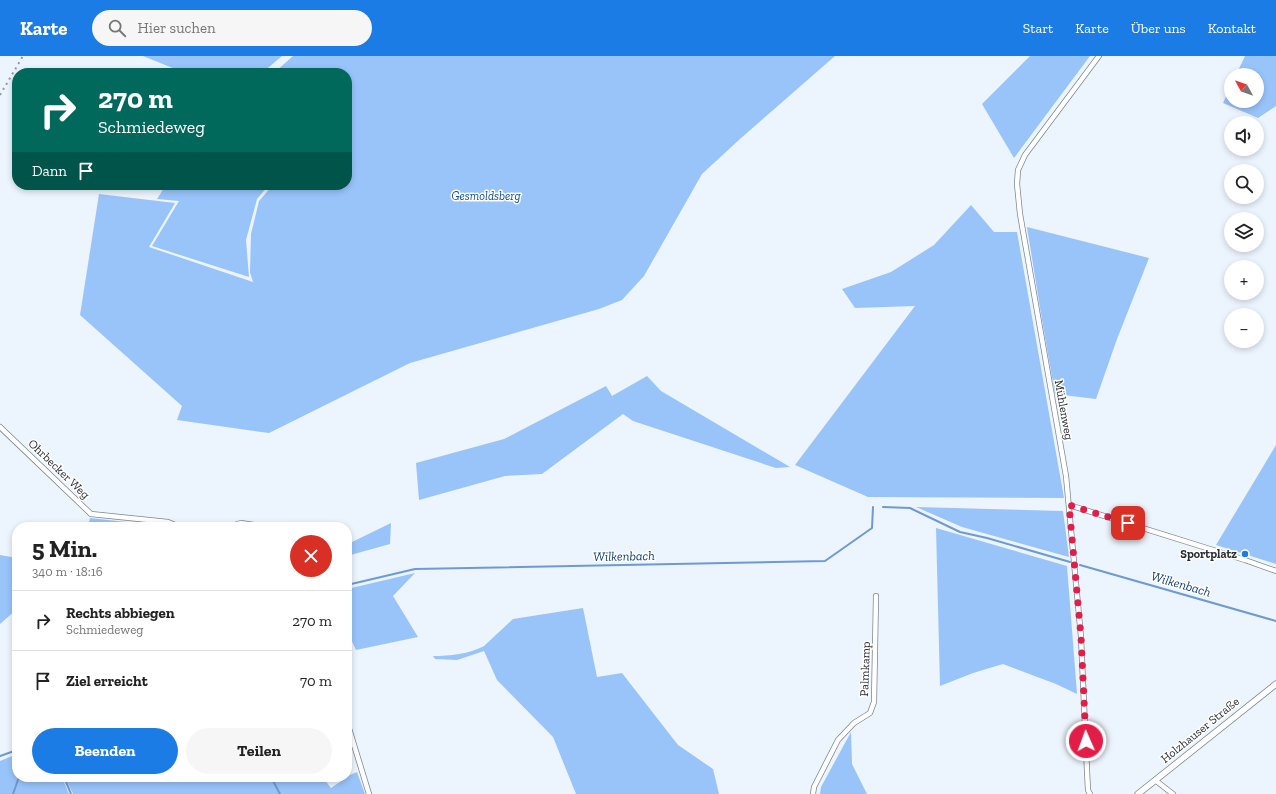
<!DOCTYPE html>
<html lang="de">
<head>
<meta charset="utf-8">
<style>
	:root { --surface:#fff; --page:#f6f6f6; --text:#222; --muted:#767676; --line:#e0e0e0; --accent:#1c7ce5 }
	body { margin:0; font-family:"Zilla Slab",serif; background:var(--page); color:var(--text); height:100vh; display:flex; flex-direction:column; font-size:15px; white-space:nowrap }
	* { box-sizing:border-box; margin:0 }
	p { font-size:13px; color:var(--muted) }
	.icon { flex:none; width:22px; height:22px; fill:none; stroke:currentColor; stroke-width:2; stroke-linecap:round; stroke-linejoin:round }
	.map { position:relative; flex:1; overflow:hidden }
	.details { position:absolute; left:12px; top:466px; width:340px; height:260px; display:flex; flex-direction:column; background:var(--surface); border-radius:16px; box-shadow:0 2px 6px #0003 }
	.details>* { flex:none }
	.hud { position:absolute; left:12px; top:12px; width:340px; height:122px; border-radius:16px; box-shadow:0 2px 6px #0003; background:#00695c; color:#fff; overflow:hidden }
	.needle { width:26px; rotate:310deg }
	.fabs { position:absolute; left:1224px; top:12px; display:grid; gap:8px }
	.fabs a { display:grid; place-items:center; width:40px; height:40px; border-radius:50%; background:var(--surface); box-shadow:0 2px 6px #0003; font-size:20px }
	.pin { position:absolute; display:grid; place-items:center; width:34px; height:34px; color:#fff; margin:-17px; border-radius:8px; box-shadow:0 2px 6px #0006 }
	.me { position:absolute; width:44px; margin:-22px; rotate:358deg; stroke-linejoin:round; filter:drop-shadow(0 0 3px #0008) }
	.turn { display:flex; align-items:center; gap:14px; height:84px; padding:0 20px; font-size:18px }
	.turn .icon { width:52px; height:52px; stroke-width:2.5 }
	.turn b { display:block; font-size:28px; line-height:34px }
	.then { display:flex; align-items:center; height:38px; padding:0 20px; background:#0003; gap:8px; font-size:15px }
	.round { display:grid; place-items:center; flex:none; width:42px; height:42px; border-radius:21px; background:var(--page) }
	.head { display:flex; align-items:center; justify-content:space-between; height:68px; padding:0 20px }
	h1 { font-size:24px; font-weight:700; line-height:30px }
	.action { display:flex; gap:8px; margin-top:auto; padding:8px 20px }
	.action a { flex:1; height:46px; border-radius:24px; background:var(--accent); color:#fff; font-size:16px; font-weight:700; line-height:46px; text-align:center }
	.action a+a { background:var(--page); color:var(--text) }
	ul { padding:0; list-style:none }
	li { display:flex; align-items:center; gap:12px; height:60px; padding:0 20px; border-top:1px solid var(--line) }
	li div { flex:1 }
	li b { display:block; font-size:15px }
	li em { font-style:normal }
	header { display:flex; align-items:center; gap:24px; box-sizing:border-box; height:56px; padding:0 20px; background:var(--accent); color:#fff }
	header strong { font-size:19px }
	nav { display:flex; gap:22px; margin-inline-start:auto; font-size:14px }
	.search { width:280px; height:36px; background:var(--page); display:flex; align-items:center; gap:10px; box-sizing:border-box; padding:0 14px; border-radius:22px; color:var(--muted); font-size:15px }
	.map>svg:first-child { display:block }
	.green { fill:#99c4fa }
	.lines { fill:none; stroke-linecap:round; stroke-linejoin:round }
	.stream { stroke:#6d9ad4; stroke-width:2 }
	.minor-casing { stroke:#7e8691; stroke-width:6 }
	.tertiary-casing { stroke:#7e8691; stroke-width:7 }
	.minor { stroke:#fff; stroke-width:4.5 }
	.tertiary { stroke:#fff; stroke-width:5.5 }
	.rail { stroke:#92989f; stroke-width:2; stroke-dasharray:2 4; stroke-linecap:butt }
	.route { stroke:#e11d48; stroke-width:7; stroke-dasharray:0 12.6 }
	.poi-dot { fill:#1c7ce5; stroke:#fff; stroke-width:1.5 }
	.labels { text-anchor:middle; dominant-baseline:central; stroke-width:3; stroke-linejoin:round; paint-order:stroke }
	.park-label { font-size:12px; font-style:italic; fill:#0d4d92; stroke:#fff }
	.street-label { font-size:12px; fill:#2a2d32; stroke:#fff }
	.poi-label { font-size:12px; font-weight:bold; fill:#2a2d32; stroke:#fff; text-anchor:end }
	.water-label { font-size:13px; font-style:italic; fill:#103e73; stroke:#fff }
</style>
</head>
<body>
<header>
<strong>Karte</strong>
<div class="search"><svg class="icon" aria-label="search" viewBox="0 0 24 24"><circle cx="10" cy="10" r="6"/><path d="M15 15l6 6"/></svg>Hier suchen</div>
<nav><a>Start</a><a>Karte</a><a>Über uns</a><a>Kontakt</a></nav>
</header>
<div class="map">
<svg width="1276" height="738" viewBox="0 0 1276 738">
	<rect width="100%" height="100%" fill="#ecf4fd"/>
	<path class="green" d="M143,0H282L262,17H185Z
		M293,0H835L740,83L702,118L644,220L622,244L599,253L410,307L269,377L177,364L182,350L80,259L99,138L175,147L149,191L253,226L250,216L251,178L259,145L273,129H347V17H274Z
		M1030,0H1090L1014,102L982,48Z
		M1245,0H1276V50L1258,62L1223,47L1231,30V45H1257V19H1236Z
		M166,129H269L257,143L246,184L249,221L152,190L179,145L157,143Z
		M971,149L994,176H1017L1064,442L868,441L795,409L915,250L855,252L842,233L891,216L934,189Z
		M1027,171L1149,202L1117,283L1096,343L1055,338L1041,258Z
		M647,320L661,335L790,411L776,412L633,365L623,358L542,418L505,420L419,444L416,407L504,383L606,330L612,340Z
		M1276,389V508L1216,489Z
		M916,451L1063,455L1069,501L962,471Z
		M90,462L144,468L143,471H88Z
		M391,467L390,488L347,500V483L352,486Z
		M936,472L1067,510L1077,638L1056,628L1003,608L973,617L940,630Z
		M0,499L17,502V553L0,568Z
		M415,517L393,540L418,581L356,594L349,579H347V533Z
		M583,552L597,621L622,617L678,689L713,713L719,738H576L553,681L497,624L484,595L457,604L435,603L433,600C450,600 469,598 484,590L513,563Z
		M851,676L852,708L867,738H820L821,731Z
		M17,698V721H62L69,738H0V705Z
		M357,716L365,738H73L65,721H326L324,723L331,732L350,719Z"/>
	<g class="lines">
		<path class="stream" d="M883,451L910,452L960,476L987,482L1070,506
			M1080,509L1276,565
			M347,529L415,513L825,505L872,472L873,451
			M0,700L17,694
			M64,721L71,738
			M271,721L280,738
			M13,738L19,721"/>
		<g class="minor-casing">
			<path id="minor" d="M0,371L91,458L168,466L180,471
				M1069,449L1245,504L1276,515
				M228,471L241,467L268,471
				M347,666L369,738
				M1155,724L1173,738
				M813,738L814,731L838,684L854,667L870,657L874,646L876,540
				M1090,738L1088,734L1087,715L1081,581L1066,420L1020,158L1017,128L1018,114L1025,99L1099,0"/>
		</g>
		<g class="tertiary-casing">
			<path id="tertiary" d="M1138,738L1276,628"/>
		</g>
		<use href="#minor" class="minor"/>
		<use href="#tertiary" class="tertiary"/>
		<path class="rail" d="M0,39L23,0"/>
	</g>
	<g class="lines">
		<path class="route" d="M1086,685L1081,581L1069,449L1128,467"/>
	</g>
	<circle class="poi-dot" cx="1245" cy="498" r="4"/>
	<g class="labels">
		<g class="park-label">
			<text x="486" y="140">Gesmoldsberg</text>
		</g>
		<g class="street-label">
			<text transform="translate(1064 354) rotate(80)">Mühlenweg</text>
			<text transform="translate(59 413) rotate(44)">Ohrbecker Weg</text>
			<text transform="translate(865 613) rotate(-88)">Palmkamp</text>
			<text transform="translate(1200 674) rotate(-39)">Holzhauser Straße</text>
		</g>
		<g class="poi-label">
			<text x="1237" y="498">Sportplatz</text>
		</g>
		<g class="water-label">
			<text transform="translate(624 500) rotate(-1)">Wilkenbach</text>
			<text transform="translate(1181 528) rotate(16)">Wilkenbach</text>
		</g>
	</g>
</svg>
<div class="fabs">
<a><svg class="needle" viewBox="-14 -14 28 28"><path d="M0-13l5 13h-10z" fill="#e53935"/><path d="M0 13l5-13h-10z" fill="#767676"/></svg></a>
<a><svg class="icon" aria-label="sound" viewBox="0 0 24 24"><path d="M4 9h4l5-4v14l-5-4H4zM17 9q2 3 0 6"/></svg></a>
<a><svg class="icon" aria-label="search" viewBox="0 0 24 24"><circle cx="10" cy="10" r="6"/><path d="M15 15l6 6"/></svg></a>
<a><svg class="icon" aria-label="layers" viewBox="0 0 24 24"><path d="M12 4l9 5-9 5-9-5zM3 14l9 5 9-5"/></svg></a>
<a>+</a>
<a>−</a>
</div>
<div class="pin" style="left:1128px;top:467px;background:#d93025"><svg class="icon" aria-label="arrive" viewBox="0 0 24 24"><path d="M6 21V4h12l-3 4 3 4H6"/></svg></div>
<svg class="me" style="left:1086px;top:685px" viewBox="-20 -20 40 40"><circle r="17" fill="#e11d48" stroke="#fff" stroke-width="3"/><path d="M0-11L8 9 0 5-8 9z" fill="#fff"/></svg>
<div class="hud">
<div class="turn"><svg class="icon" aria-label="right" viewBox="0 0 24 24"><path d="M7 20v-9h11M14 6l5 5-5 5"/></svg><div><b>270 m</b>Schmiedeweg</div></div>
<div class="then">Dann<svg class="icon" aria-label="arrive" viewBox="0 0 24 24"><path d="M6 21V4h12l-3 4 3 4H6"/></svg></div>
</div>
<section class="details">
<div class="head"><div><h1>5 Min.</h1><p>340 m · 18:16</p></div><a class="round" style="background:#d93025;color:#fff"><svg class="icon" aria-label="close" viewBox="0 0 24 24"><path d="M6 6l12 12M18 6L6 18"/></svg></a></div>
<ul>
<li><svg class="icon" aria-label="right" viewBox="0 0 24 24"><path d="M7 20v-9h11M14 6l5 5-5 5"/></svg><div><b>Rechts abbiegen</b><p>Schmiedeweg</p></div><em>270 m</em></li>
<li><svg class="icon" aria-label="arrive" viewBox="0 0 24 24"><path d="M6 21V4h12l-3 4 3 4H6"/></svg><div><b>Ziel erreicht</b></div><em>70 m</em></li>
</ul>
<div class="action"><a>Beenden</a><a>Teilen</a></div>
</section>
</div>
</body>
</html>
